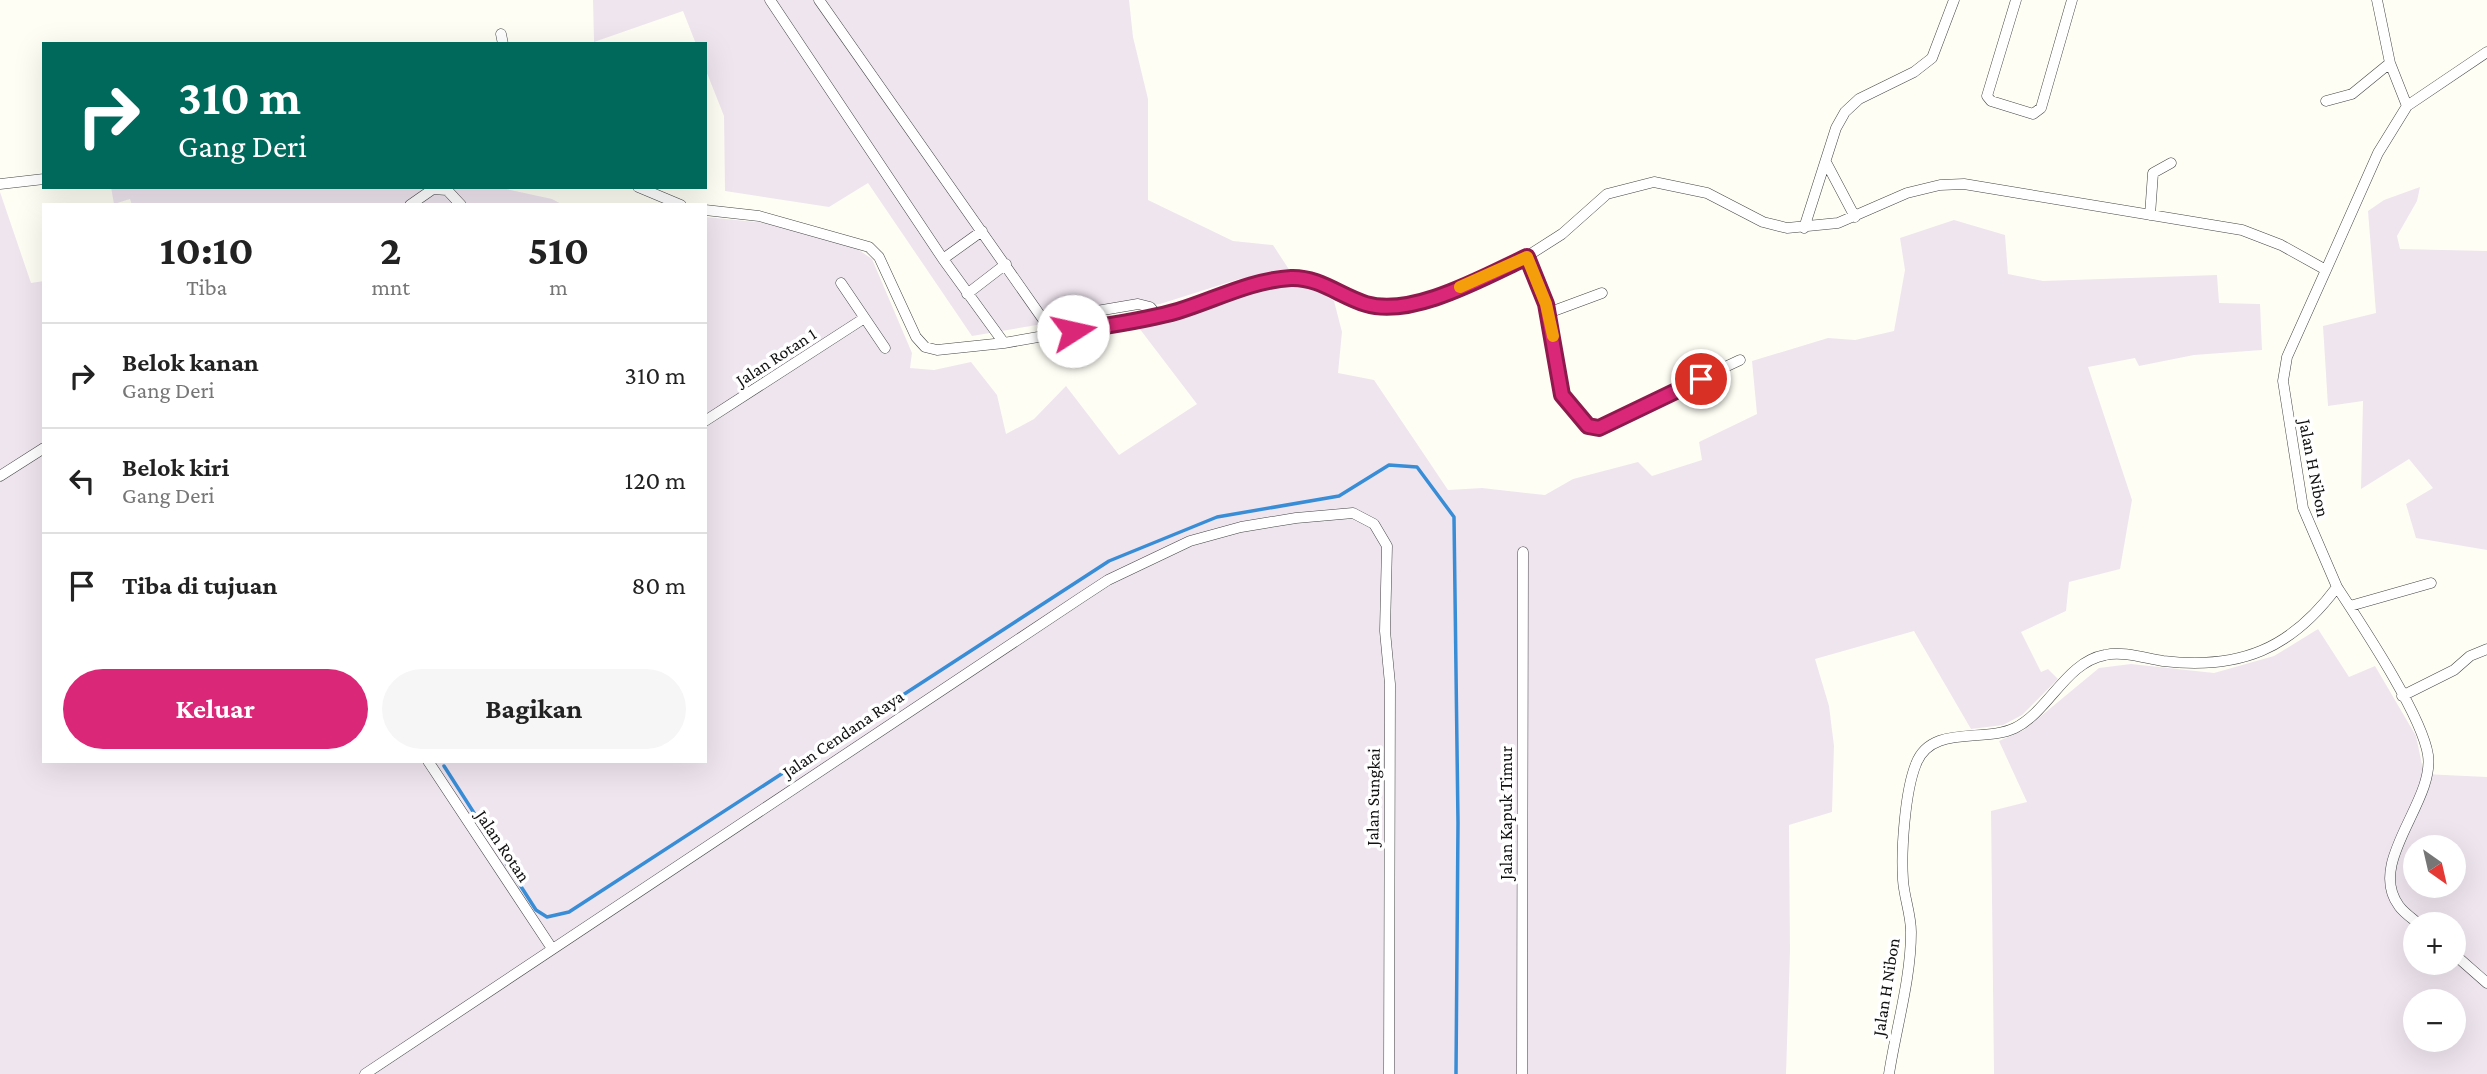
<!DOCTYPE html>
<html lang="id">
<head>
<meta charset="utf-8">
<style>
	:root { --surface:#fff; --page:#f6f6f6; --text:#222; --muted:#767676; --line:#e0e0e0; --accent:#db2777 }
	body { margin:0; font-family:"Crimson Pro",serif; background:var(--page); color:var(--text); height:100vh; display:flex; flex-direction:column; font-size:26px; white-space:nowrap }
	* { box-sizing:border-box; margin:0 }
	p { font-size:23px; color:var(--muted) }
	.icon { flex:none; width:38px; height:38px; fill:none; stroke:currentColor; stroke-width:2; stroke-linecap:round; stroke-linejoin:round }
	.map { position:relative; flex:1; overflow:hidden }
	.details { position:absolute; left:42px; top:203px; width:665px; height:560px; display:flex; flex-direction:column; background:var(--surface); border-radius:0px; box-shadow:0 7px 28px #0002 }
	.details>* { flex:none }
	.guide { position:absolute; left:42px; top:42px; width:665px; height:147px; border-radius:0px; box-shadow:0 7px 28px #0002; background:#00695c; color:#fff; overflow:hidden }
	.needle { width:46px; rotate:146deg }
	.controls { position:absolute; left:2403px; top:835px; display:grid; gap:14px }
	.controls a { display:grid; place-items:center; width:63px; height:63px; border-radius:50%; background:var(--surface); box-shadow:0 7px 28px #0002; font-size:35px }
	.pin { position:absolute; display:grid; place-items:center; width:60px; height:60px; color:#fff; margin:-30px; border:4px solid #fff; border-radius:50%; box-shadow:0 2px 7px #0007 }
	.me { position:absolute; width:77px; margin:-38px; rotate:80deg; stroke-linejoin:round; filter:drop-shadow(0 0 5px #0008) }
	.turn { display:flex; align-items:center; gap:24px; height:147px; padding:0 21px; font-size:32px }
	.turn .icon { width:91px; height:91px; stroke-width:2.5 }
	.turn b { display:block; font-size:49px; line-height:60px }
	.eta { display:flex; justify-content:space-evenly; align-items:center; height:119px; text-align:center }
	.eta b { font-size:42px; font-weight:700; line-height:49px }
	.action { display:flex; gap:14px; margin-top:auto; padding:14px 21px }
	.action a { flex:1; height:80px; border-radius:42px; background:var(--accent); color:#fff; font-size:28px; font-weight:700; line-height:80px; text-align:center }
	.action a+a { background:var(--page); color:var(--text) }
	ul { padding:0; list-style:none }
	li { display:flex; align-items:center; gap:21px; height:105px; padding:0 21px; border-top:2px solid var(--line) }
	li div { flex:1 }
	li b { display:block; font-size:26px }
	li em { font-style:normal }
	.map>svg:first-child { display:block }
	.industrial { fill:#efe5ef; fill-rule:evenodd }
	.lines { fill:none; stroke-linecap:round; stroke-linejoin:round }
	.stream { stroke:#388dd6; stroke-width:3.5 }
	.street-casing { stroke:#444; stroke-width:11 }
	.street { stroke:#fff; stroke-width:10 }
	.route-casing { stroke:#8e194d; stroke-width:18 }
	.route { stroke:#db2777; stroke-width:12 }
	.slow { stroke:#f59e0b; stroke-width:12 }
	.labels { text-anchor:middle; dominant-baseline:central; stroke-width:7; stroke-linejoin:round; paint-order:stroke }
	.street-label { font-size:18px; fill:#111; stroke:#fff }
</style>
</head>
<body>
<div class="map">
<svg width="2487" height="1074" viewBox="0 0 2487 1074">
	<rect width="100%" height="100%" fill="#fffef5"/>
	<path class="industrial" d="M593,0H1129L1133,37L1148,99V200L1233,241L1273,245L1290,271L1239,279L1160,304L972,336L868,183L829,207L725,191L724,116L705,68V44H696L683,11L594,42Z
		M111,187H497L552,199L563,205H132L130,199L114,204Z
		M2420,187L2417,201L2397,236L2400,249L2487,251V550L2416,538L2406,504L2433,488L2409,459L2361,489L2363,401L2328,406L2323,326L2376,313L2368,211L2384,200Z
		M0,192L31,283L44,281V761H705V217L766,223L856,248L872,259L912,353L910,368L934,370L971,362L997,395L1006,434L1034,419L1066,386L1119,455L1197,404L1136,324L1190,313L1269,286L1309,285L1334,301L1342,332L1338,373L1374,380L1448,490L1482,488L1545,495L1573,479L1638,462L1652,476L1702,460L1699,442L1757,414L1752,361L1828,338L1855,340L1894,331L1905,270L1900,238L1954,220L2005,235L2008,274L2043,281L2217,275L2219,303L2260,304L2262,350L2194,355L2139,366L2135,358L2088,367L2132,500L2120,569L2069,582L2066,611L2021,632L2041,672L2048,669L2058,679L2022,715L2003,725L1971,729L1914,631L1815,659L1829,706L1834,746L1832,812L1789,825L1790,951L1786,1074H0Z
		M2318,629L2349,677L2375,666L2416,736L2424,774L2487,777V1074H1994L1991,811L2027,802L1999,741L2024,730L2099,668L2131,664L2214,673L2274,656ZM2415,847H2454V886H2415ZM2415,924H2454V962H2415ZM2415,1001H2454V1040H2415Z"/>
	<g class="lines">
		<path class="stream" d="M444,766L536,910L547,917L569,912L1109,561L1217,517L1339,496L1389,465L1417,467L1454,517L1458,823L1456,1074"/>
		<g class="street-casing">
			<path id="street" d="M770,0L943,259L1004,343
				M819,0L1054,335
				M2016,0L1987,96L1991,101L2033,114L2041,108L2072,0
				M2377,0L2390,63L2407,106
				M501,34L503,44
				M2326,101L2352,94L2390,63
				M1827,164L1855,217
				M0,184L44,179
				M638,187L681,205
				M410,205L433,189L447,190L461,205
				M705,210L759,216L869,247L879,257L916,337L925,347L937,350L1004,343L1158,316L1267,282L1290,278L1308,279L1365,304L1387,308L1401,306L1470,284L1526,257L1562,234L1607,194L1654,182L1707,193L1763,222L1787,228L1838,223L1907,193L1940,185L1964,184L2242,230L2281,245L2326,270L2378,153L2407,106L2487,52
				M2150,215L2153,173L2171,163
				M1804,228L1836,128L1845,112L1859,99L1914,72L1932,58L1954,0
				M1526,257L1546,304L1562,395L1593,429L1740,360
				M943,259L982,231
				M841,283L885,348
				M967,294L1006,264
				M1548,313L1602,293
				M1044,320L1138,304L1150,307L1158,316
				M705,421L863,319
				M0,476L44,448
				M2337,587C2361,624 2422,715 2428,755C2435,802 2366,862 2399,906C2404,913 2413,919 2419,924
				M2350,606L2431,583
				M2402,696L2454,670L2470,656L2487,649
				M428,761L551,947
				M2454,954L2487,983
				M365,1074L1079,599L1108,580L1190,541L1241,527L1296,518L1353,513L1374,524L1387,546L1385,631L1390,684L1389,1074
				M1522,1074L1523,552
				M1889,1074C1896,1028 1911,979 1911,932C1911,914 1904,897 1903,880C1901,850 1905,791 1916,764C1931,724 1984,743 2015,728C2049,711 2066,662 2105,655C2123,651 2144,658 2163,661C2240,670 2291,649 2337,587L2303,508L2283,381L2287,357L2326,270"/>
		</g>
		<use href="#street" class="street"/>
	</g>
	<g class="lines">
		<g class="route-casing">
			<path id="route" d="M1073,331C1108,325 1144,321 1178,311C1214,300 1252,280 1291,278C1319,277 1340,296 1366,304C1412,318 1484,277 1527,257L1546,304L1562,395L1588,426L1599,428L1701,379"/>
		</g>
		<use href="#route" class="route"/>
		<path class="slow" d="M1460,287L1527,257L1546,304L1553,336"/>
	</g>
	<g class="labels">
		<g class="street-label">
			<text transform="translate(776 357) rotate(-33)">Jalan Rotan 1</text>
			<text transform="translate(2314 468) rotate(79)">Jalan H Nibon</text>
			<text transform="translate(843 734) rotate(-34)">Jalan Cendana Raya</text>
			<text transform="translate(1373 797) rotate(-89)">Jalan Sungkai</text>
			<text transform="translate(1506 813) rotate(-90)">Jalan Kapuk Timur</text>
			<text transform="translate(503 846) rotate(56)">Jalan Rotan</text>
			<text transform="translate(1886 987) rotate(-81)">Jalan H Nibon</text>
		</g>
	</g>
</svg>
<div class="controls">
<a><svg class="needle" viewBox="-14 -14 28 28"><path d="M0-13l5 13h-10z" fill="#e53935"/><path d="M0 13l5-13h-10z" fill="#767676"/></svg></a>
<a>+</a>
<a>−</a>
</div>
<div class="pin" style="left:1701px;top:379px;background:#d93025"><svg class="icon" aria-label="arrive" viewBox="0 0 24 24"><path d="M6 21V4h12l-3 4 3 4H6"/></svg></div>
<svg class="me" style="left:1073px;top:331px" viewBox="-20 -20 40 40"><circle r="19" fill="#fff"/><path d="M0-13L10 11 0 6-10 11z" fill="#db2777"/></svg>
<div class="guide">
<div class="turn"><svg class="icon" aria-label="right" viewBox="0 0 24 24"><path d="M7 20v-9h11M14 6l5 5-5 5"/></svg><div><b>310 m</b>Gang Deri</div></div>
</div>
<section class="details">
<div class="eta">
<div><b>10:10</b><p>Tiba</p></div>
<div><b>2</b><p>mnt</p></div>
<div><b>510</b><p>m</p></div>
</div>
<ul>
<li><svg class="icon" aria-label="right" viewBox="0 0 24 24"><path d="M7 20v-9h11M14 6l5 5-5 5"/></svg><div><b>Belok kanan</b><p>Gang Deri</p></div><em>310 m</em></li>
<li><svg class="icon" aria-label="left" viewBox="0 0 24 24"><path d="M17 20v-9H6M10 6l-5 5 5 5"/></svg><div><b>Belok kiri</b><p>Gang Deri</p></div><em>120 m</em></li>
<li><svg class="icon" aria-label="arrive" viewBox="0 0 24 24"><path d="M6 21V4h12l-3 4 3 4H6"/></svg><div><b>Tiba di tujuan</b></div><em>80 m</em></li>
</ul>
<div class="action"><a>Keluar</a><a>Bagikan</a></div>
</section>
</div>
</body>
</html>
